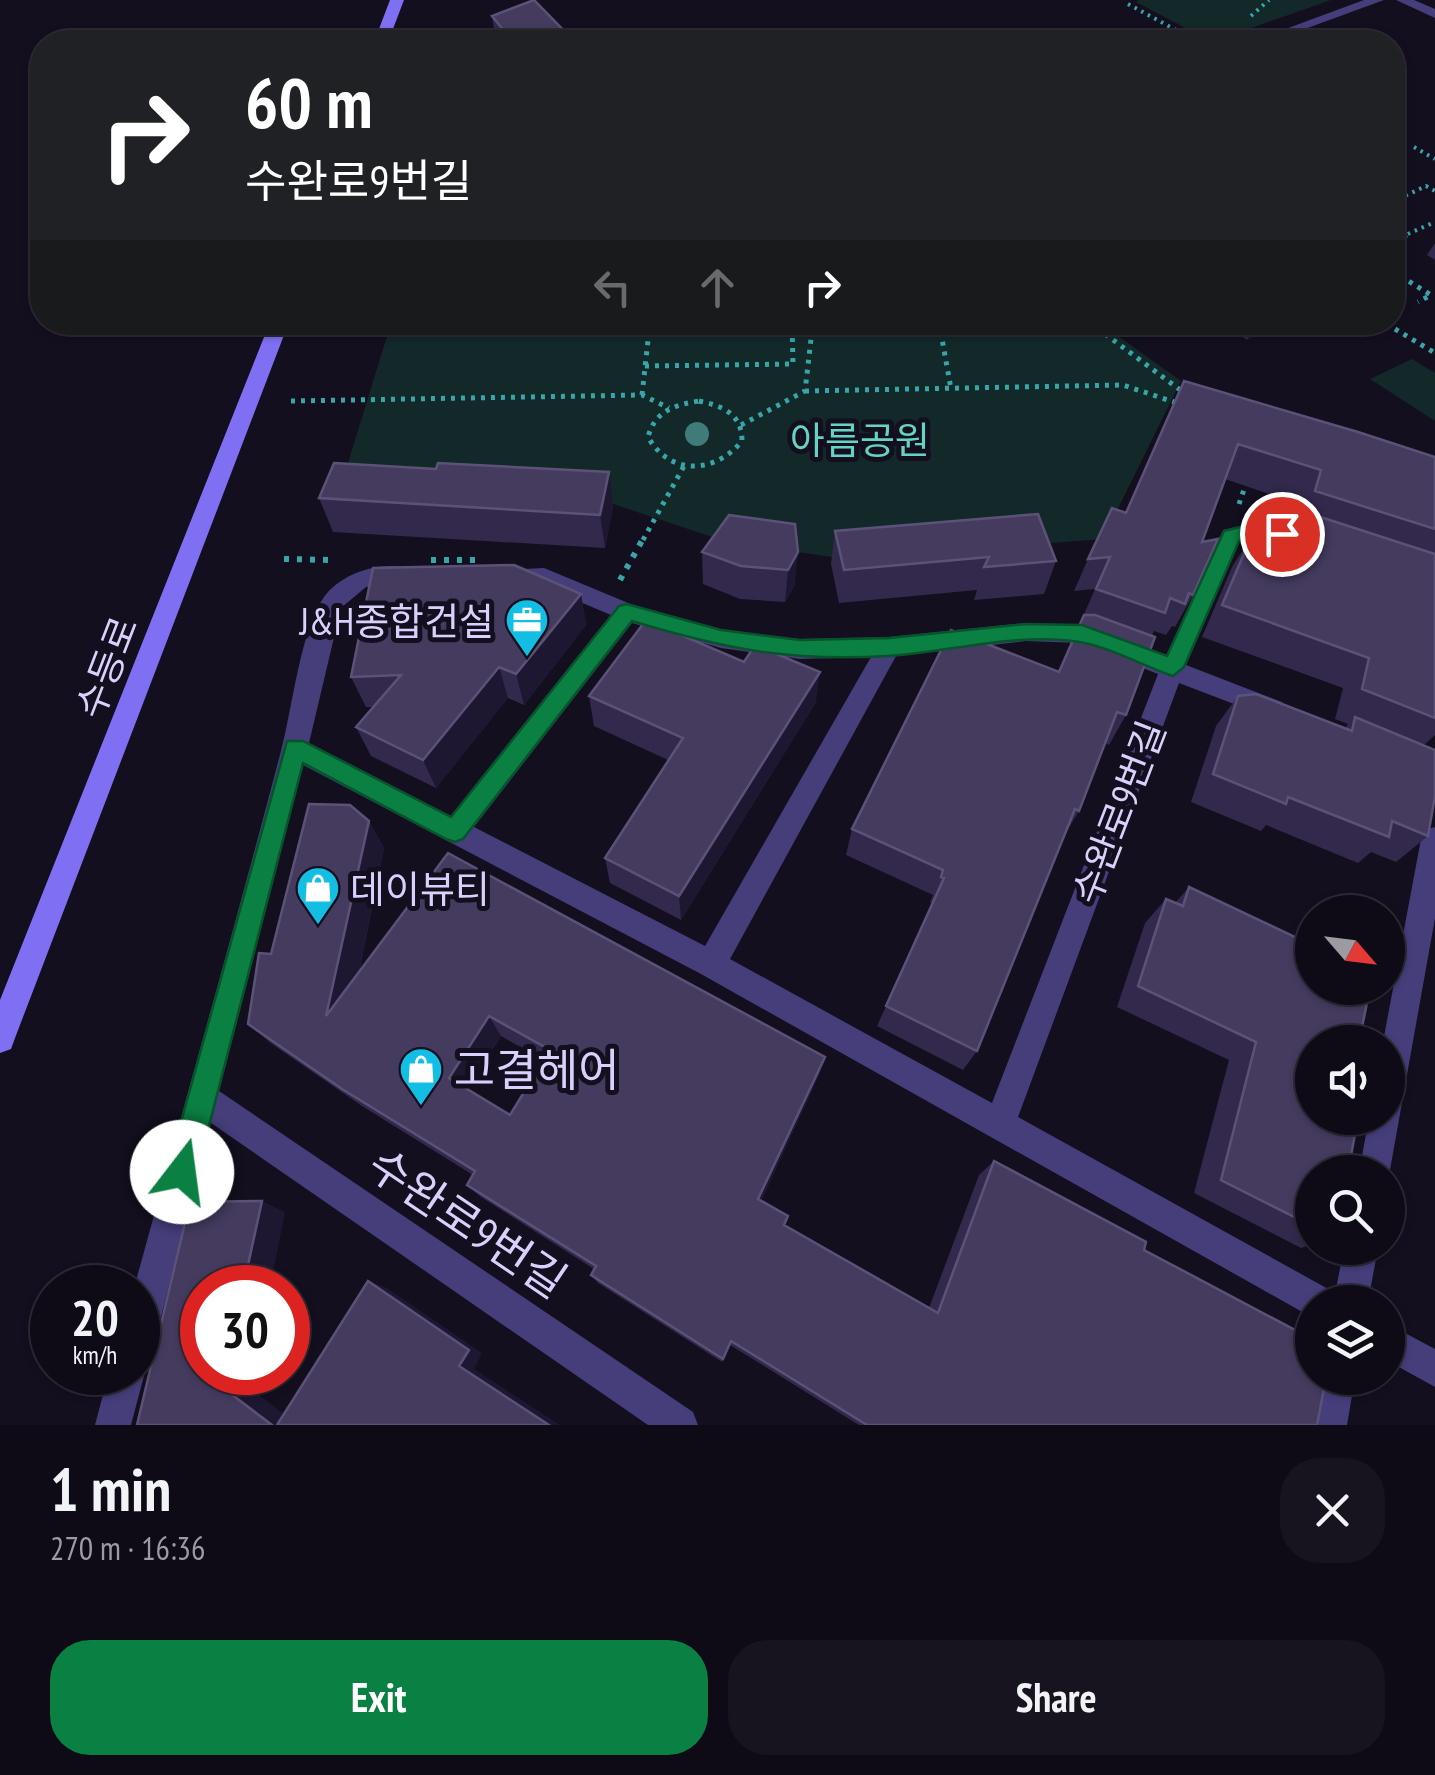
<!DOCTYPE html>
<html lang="en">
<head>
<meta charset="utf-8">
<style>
	:root { --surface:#0e0b17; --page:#171420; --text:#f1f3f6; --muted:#9b9ba1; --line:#2e2b36; --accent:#0b8043 }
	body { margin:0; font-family:"PT Sans Narrow","Noto Sans KR",sans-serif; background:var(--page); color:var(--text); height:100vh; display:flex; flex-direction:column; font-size:38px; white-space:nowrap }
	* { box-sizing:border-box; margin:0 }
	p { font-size:32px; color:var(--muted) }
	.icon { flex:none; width:55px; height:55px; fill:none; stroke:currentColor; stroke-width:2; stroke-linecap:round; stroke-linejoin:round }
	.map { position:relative; height:1425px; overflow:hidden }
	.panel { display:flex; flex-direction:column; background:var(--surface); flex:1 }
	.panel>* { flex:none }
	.guide { position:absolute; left:30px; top:30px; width:1375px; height:305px; border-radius:40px; box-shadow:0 2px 8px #0004,0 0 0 2px var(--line); background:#202124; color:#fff; overflow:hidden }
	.needle { width:65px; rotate:118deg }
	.buttons { position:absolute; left:1295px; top:895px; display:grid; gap:20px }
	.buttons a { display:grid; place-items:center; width:110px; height:110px; border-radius:50%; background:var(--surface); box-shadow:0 2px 8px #0004,0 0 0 2px var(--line); font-size:50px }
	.speed { position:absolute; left:30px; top:1265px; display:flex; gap:20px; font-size:50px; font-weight:700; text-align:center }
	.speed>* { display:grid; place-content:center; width:130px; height:130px; border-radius:50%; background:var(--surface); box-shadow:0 2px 8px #0004,0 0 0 2px var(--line); line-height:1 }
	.speed small { font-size:25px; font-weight:400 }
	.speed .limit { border:15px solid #d22; background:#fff; color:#111 }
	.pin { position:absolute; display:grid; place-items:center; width:85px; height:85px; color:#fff; margin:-42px; border:5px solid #fff; border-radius:50%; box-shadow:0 2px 10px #0007 }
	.me { position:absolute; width:110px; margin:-55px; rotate:15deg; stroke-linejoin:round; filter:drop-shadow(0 0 8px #0008) }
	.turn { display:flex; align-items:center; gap:35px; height:210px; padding:0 50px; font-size:45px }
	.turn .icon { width:130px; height:130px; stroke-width:2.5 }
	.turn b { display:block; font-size:70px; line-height:85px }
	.lanes { display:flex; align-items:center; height:95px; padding:0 50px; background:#0003; justify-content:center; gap:50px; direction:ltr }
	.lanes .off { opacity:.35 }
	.round { display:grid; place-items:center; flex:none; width:105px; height:105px; border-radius:40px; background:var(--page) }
	.summary { display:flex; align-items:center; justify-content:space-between; height:170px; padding:0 50px }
	h1 { font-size:60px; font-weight:700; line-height:75px }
	.action { display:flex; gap:20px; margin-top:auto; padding:20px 50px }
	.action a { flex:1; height:115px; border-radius:40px; background:var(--accent); color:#fff; font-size:40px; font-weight:700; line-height:115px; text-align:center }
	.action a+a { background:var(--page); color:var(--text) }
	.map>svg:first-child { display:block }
	.green { fill:#122829 }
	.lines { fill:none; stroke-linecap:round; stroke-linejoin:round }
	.path-far2 { stroke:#38a5a8; stroke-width:4; stroke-dasharray:2.5 5; stroke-linecap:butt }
	.path-far1 { stroke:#38a5a8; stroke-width:5; stroke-dasharray:4 6; stroke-linecap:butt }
	.path { stroke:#38a5a8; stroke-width:6; stroke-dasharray:5 8; stroke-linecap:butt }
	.street { fill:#453e7b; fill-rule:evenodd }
	.secondary { fill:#7f70f3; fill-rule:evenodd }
	.tree { fill:#407b79 }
	.wall { fill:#33294c; fill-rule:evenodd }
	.shaded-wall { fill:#1e1732 }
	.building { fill:#443b5f; stroke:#5c5277; stroke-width:2.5; fill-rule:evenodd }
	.route { fill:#0b8043; stroke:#07532c; stroke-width:2.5 }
	.labels { text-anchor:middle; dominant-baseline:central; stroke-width:10; stroke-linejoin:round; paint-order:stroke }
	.park-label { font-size:38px; fill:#64d4c2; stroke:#130f1f }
	.poi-label { font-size:38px; fill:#d9d1fb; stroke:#130f1f; text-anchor:end }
	.street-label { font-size:38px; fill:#d9d1fb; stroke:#130f1f }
	.near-poi-label { font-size:45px; fill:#d9d1fb; stroke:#130f1f; text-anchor:start }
	.near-street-label { font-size:45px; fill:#d9d1fb; stroke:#130f1f }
</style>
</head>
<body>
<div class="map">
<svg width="1435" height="1425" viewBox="0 0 1435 1425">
	<rect width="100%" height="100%" fill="#130f1f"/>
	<path class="green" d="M1139,0H1331L1212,42L1136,2Z
		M391,323H1100L1181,381L1103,539L846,559L727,542L598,499L339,492Z
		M1412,359L1435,373V421L1370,379Z"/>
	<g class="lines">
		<path class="path-far2" d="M1128,4L1198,42
			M1251,16L1269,0
			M1414,147L1435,159
			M1392,202L1426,186L1435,191
			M1401,237L1435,222"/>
		<path class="path-far1" d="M1397,239L1407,235
			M1392,271L1431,295L1418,302
			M939,322L951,389
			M1089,322L1187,395
			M1395,329L1435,353
			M645,366L793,364L792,322
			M805,391L1123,385L1180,404
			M642,395L650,322
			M291,401L642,395L669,408
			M699,401C723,406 742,414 742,441C715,474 670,476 648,437C655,411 674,405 699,401Z
			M741,425L805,391L813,322
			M1239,504L1248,478
			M643,540L684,466"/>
		<path class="path" d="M284,559L333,560
			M431,560H483
			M620,580L644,537"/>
		<path class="street" d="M1364,0H1384L1269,42H1250Z
			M1396,0H1414L1435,9V18Z
			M1267,520L1313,535L1316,541L1305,549L1266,536L1239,542L1186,665L1282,702L1285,709L1282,716L1273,719L1179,683L1018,1117L1330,1290L1334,1299L1344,1248H1378L1368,1302H1312V1317L1306,1314L701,974L303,765L219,1091L693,1412L698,1425H648L211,1123L156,1336L150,1348L138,1353V1288H134C183,1109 234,930 281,751C292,710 301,628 324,597C342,572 383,560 413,569L416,575L405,584L366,587L341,608L309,743L451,816L611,615L542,586L502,582L499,576L502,570L544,568L633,605L721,630L800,639L889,637L1026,623L1082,625L1166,657L1223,530ZM632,623L721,648L800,659L871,657L705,946L474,827ZM1026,641L1080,643L1158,674L992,1103L730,959L896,656Z
			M1435,827V918L1388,1181V1172H1359L1369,1118H1388V1042H1383L1421,839L1425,830Z
			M1388,1324L1435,1349V1387L1388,1361Z
			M138,1359L145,1372L131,1425H95L109,1372H138Z
			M1319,1378H1355L1347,1425H1311Z"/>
		<path class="secondary" d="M390,0H404L388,42H374Z
			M270,322H289L15,1038L11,1049L0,1053V1000Z"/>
	</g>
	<circle class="tree" cx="697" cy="434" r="12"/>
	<path class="wall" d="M492,16L575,42H496Z
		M1435,243V260L1427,255Z
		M1224,322H1277L1247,340Z
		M1184,381L1435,457V735L1424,745L1428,836L1396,862L1371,852L1358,863L1266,825L1261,831L1191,802L1216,726L1238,696L1345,728L1348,724L1335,719L1343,688L1202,637L1232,567L1252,535L1299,527L1293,525L1299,504L1225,479L1202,542L1193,595L1175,627L1172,626L1166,635L1154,631L1152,636L1126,715L1109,745L1105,743L1079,811L1064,836L977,1051L963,1070L877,1026L933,903L930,902L933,895L846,855L852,829L1059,672L1095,589L1074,591L1088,559L1126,513Z
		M319,498L613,506L605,548L333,532Z
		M795,524V585L785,602L740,599L703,584L702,552Z
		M835,531L1056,561L1044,594L974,600L977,590L839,603L831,564Z
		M581,594L586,625L524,705L508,698L436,788L371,756L356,727L373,707H366L351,677Z
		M589,696L816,702L681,920L610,883L605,858L668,760L594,726Z
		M369,821L384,848L359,973L819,1075L761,1201L788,1216L785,1225L929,1308L979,1175L994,1161L1144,1250L1317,1425H859L730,1345L722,1362L598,1283L591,1275L594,1269L481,1197L467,1185L473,1175L362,1106L272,1044L248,1024L271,954ZM501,1036L543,1060L510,1115L467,1089Z
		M1189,887L1312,1172V1244L1301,1248L1194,1193L1229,1060L1117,1007L1145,923L1166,899L1175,903Z"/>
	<path class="shaded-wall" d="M1255,322H1277L1247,340Z
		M609,472L613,506L605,548L600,515Z
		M798,552L795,585L785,602L788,570Z
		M581,594L586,625L524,705L516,674Z
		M499,667L508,698L436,788L423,760Z
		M820,672L816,702L681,920L679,896Z
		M369,821L384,848L346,1036L326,1016Z
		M489,1016L501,1036L462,1095L449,1078Z
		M825,1057L819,1075L756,1211L758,1199Z
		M262,1201L285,1212L270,1288H243Z
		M368,1281L387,1288L482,1353L474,1369L560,1425H549L459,1366Z
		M225,1372H253L250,1388L298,1425H272L222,1387Z"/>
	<path class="building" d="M534,0L575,42H513L492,16Z
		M1184,381L1358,432L1435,457V529L1315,491L1321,470L1238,444L1202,542L1218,539L1193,595L1189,593L1185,604L1170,598L1165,613L1096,589L1110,557L1088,559L1112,508L1126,513Z
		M334,463L436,469L438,463L609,472L600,515L319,498Z
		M1308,513L1435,554V718L1362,689L1369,658L1222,605L1252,535L1304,527Z
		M1038,514L1056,561L984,567L989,557L844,570L835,531Z
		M729,515L795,524L798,552L788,570L741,566L702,552Z
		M514,565L581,594L516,674L499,667L423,760L356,727L401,675L351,677L373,568Z
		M1084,615H1095L1155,637L1126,715L1117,712L1079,811L1075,809L977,1051L886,1006L944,878L941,877L943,870L852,829L951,630L1059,672Z
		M646,620L744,662L755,645L820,672L679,896L605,858L683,738L589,696Z
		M1256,694L1352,731L1355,717L1435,750V796L1428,836L1392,821L1389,837L1288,797L1286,804L1213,774L1238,696Z
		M309,804L350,805L369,821L326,1016L448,853L825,1057L758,1199L788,1216L784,1225L938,1313L994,1161L1146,1242L1144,1250L1312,1339V1378H1326L1317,1425H867L731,1341L723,1359L591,1275L596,1266L467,1185L475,1171L342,1089L248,1024L259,953L271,954ZM489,1016L550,1050L510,1115L449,1078Z
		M1189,887L1312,945V988H1370L1359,1042H1312V1118H1358L1348,1172H1312V1226L1221,1180L1256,1042L1138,986L1166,899L1183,906Z
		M262,1201L243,1288H202V1372H225L222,1387L272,1425H137L190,1202Z
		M368,1281L469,1350L459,1366L549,1425H277Z"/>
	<path class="route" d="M1267,520L1290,529V539L1282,541L1266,535L1239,541L1184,667L1173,676C1143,666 1110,647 1079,642C1017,632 950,652 888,656C790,662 725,649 632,621L463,839L455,842L446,839L303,763L197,1172L192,1183L182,1187L172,1183L167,1172L287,741H303L451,817L619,606L627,604L721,630L800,640L889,638L1026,624L1082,625L1167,656L1224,531Z"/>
	<defs>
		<g id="office-pin" transform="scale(2.25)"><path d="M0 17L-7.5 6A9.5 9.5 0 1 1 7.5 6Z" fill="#13bee5" stroke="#130f1f"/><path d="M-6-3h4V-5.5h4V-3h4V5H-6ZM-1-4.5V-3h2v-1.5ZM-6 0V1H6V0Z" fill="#fff"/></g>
		<g id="shop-pin" transform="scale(2.25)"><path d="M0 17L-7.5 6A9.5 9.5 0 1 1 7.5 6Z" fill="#13bee5" stroke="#130f1f"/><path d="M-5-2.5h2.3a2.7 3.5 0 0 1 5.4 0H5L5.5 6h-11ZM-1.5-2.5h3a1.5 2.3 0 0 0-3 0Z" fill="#fff"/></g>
	</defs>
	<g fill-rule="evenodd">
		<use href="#office-pin" x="527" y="620"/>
		<use href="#shop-pin" x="318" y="888"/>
		<use href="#shop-pin" x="421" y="1069"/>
	</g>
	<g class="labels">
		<g class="park-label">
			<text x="860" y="439">아름공원</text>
		</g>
		<g class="poi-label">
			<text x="494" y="620">J&amp;H종합건설</text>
			<text x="350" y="888" text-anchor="start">데이뷰티</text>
		</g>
		<g class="street-label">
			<text transform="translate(106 667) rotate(-69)">수등로</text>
			<text transform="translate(1118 812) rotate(-69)">수완로9번길</text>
		</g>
		<g class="near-poi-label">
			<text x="454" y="1069">고결헤어</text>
		</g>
		<g class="near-street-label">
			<text transform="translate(468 1222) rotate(34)">수완로9번길</text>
		</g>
	</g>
</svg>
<div class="buttons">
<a><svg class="needle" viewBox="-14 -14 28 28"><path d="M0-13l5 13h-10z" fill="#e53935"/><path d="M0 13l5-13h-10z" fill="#9b9ba1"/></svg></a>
<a><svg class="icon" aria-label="sound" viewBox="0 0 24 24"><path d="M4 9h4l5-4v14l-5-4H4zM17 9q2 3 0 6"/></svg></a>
<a><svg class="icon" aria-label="search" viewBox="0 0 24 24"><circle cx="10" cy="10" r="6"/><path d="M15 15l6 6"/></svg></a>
<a><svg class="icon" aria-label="layers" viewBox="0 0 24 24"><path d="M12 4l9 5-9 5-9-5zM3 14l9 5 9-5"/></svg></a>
</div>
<div class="speed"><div>20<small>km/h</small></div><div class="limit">30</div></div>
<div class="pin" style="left:1282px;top:534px;background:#d93025"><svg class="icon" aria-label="arrive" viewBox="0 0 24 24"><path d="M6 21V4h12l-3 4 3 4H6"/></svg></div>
<svg class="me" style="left:182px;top:1172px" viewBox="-20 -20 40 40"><circle r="19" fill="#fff"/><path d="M0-13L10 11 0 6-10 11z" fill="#0b8043"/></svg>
<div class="guide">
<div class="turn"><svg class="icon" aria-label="right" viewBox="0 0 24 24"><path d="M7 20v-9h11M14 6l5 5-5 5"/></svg><div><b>60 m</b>수완로9번길</div></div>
<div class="lanes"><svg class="icon off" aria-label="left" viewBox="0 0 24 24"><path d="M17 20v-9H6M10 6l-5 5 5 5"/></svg><svg class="icon off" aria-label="ahead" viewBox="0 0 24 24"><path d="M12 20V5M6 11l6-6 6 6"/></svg><svg class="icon" aria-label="right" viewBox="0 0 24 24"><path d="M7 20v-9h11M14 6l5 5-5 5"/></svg></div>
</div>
</div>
<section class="panel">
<div class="summary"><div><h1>1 min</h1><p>270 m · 16:36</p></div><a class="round"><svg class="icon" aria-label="close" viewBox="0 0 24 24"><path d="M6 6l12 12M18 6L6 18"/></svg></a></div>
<div class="action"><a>Exit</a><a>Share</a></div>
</section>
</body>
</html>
